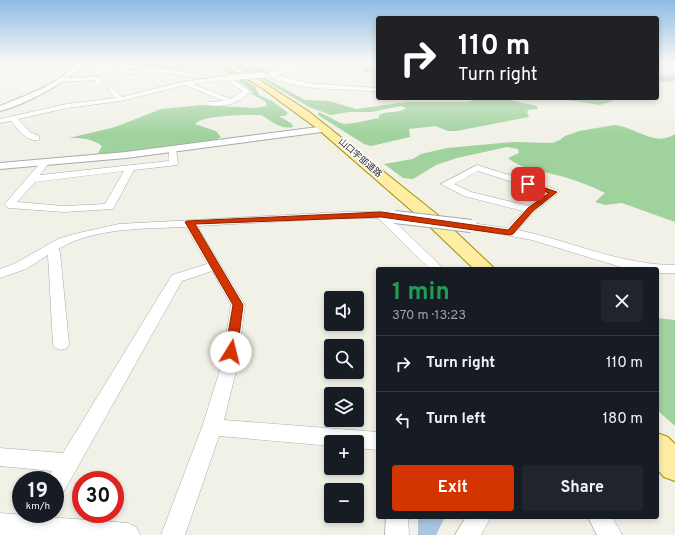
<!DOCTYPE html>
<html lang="en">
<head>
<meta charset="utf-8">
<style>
	:root { --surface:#171b24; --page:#20242c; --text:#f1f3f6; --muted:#9ea1a6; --line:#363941; --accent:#d33400 }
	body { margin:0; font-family:Overpass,"Noto Sans JP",sans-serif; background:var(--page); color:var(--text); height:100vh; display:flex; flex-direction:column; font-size:15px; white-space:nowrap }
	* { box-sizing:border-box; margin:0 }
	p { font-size:13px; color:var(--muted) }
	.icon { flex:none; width:22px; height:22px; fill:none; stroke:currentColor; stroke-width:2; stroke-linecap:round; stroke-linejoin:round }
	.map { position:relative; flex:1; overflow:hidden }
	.drawer { position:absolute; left:376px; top:267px; width:283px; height:252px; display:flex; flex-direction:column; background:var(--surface); border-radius:4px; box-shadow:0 2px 6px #0003 }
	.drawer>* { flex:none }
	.top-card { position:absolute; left:376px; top:16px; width:283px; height:84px; border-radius:4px; box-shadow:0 2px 6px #0003; background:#202124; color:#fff; overflow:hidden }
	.buttons { position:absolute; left:324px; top:291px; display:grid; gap:8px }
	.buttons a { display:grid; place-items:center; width:40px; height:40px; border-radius:4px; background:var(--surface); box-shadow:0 2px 6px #0003; font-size:20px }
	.speed { position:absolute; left:12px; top:471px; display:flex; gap:8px; font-size:20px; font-weight:700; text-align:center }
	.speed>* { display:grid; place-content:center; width:52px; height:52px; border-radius:50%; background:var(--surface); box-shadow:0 2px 6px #0003; line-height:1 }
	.speed small { font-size:10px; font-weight:400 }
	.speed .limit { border:6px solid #d22; background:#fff; color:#111 }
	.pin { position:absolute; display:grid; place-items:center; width:34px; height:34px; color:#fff; margin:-17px; border-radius:8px; box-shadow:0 2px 6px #0006 }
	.me { position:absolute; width:44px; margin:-22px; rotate:9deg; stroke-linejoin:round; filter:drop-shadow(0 0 3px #0008) }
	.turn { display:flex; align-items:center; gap:14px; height:84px; padding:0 16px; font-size:18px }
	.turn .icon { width:52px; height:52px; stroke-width:2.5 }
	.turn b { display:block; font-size:28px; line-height:34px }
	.round { display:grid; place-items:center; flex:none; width:42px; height:42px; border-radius:4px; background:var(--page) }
	.headline { display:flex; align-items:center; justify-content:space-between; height:68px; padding:0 16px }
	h1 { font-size:24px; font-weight:700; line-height:30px; color:#1e9e55 }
	.button { display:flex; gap:8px; margin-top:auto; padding:8px 16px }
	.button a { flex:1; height:46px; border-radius:4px; background:var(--accent); color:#fff; font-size:16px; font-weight:700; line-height:46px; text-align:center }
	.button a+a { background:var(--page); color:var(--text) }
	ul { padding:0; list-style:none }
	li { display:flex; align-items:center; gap:12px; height:56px; padding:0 16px; border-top:1px solid var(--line) }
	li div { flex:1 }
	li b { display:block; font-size:15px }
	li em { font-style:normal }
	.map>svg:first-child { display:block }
	.forest { fill:#9fd29d }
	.water { fill:#a8c6e0 }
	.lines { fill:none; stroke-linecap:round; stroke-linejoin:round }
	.river { fill:#a8c6e0; fill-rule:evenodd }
	.minor-casing { stroke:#a9a9a9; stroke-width:1 }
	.tertiary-casing { stroke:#a9a9a9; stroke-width:2 }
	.primary-casing { stroke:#9f9200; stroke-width:2 }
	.minor { fill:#fff; fill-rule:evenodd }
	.tertiary { fill:#fff; fill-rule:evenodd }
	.primary { fill:#feeda2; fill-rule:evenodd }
	.minor-bridge-far1-casing { stroke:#a9a9a9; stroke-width:6; stroke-linecap:butt }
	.minor-bridge-casing { stroke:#a9a9a9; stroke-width:14; stroke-linecap:butt }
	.minor-bridge-far1 { stroke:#fff; stroke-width:5.5 }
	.minor-bridge { stroke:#fff; stroke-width:12 }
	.route { fill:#d33400; stroke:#892200 }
	.labels { text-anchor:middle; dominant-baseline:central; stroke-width:3; stroke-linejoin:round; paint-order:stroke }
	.far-street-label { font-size:9px; fill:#222; stroke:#fff }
</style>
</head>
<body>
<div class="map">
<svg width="675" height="535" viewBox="0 0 675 535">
	<rect width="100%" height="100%" fill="#f2f1e8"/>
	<path class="forest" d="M128,62H214L255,86L259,95L272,101L288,113L285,116H279L292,124L293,127C280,130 272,121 261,115C247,115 205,114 195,124L216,131L221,137L213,141L108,154L98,153L102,146C91,138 82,138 69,138L115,127L161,109L201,105L256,108L267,106L265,101L251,94L253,92C246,87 226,70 218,68C205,64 191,70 178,69C155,68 134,65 111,65Z
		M231,62H251L245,63L258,68L280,66L264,70L275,72L255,74Z
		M299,62C318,62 363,56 376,70L367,72L361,71L366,68L358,66L342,68L330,65H313Z
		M259,77H263L305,100L329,101L356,109L407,102H468L479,98H500L537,106L538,109L528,110L527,112L529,117L456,131H448L435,126L409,129L410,137L371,146L364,144L318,115V112C327,115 333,120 341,123C346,126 371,119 379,118V115C387,110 398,114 406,108L401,106L372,112H349L331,115L309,107Z
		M556,98H610L613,101L600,105Z
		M614,125C635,126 654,148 675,134V222L622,203L605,205L595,202L605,193C591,186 578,181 564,177C545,171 523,171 508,158L519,153L518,149L507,147L457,158L436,165L413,179L403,178L384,164L413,159L421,154L447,148L514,142L552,143L560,140L565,136L579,131Z
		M657,318L675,320V426L657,410Z"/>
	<path class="water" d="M418,517H445L436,535H418Z"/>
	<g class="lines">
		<path class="river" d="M675,75V81L657,82V76Z"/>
		<g class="minor-casing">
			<path id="minor" d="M334,62H341L278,75L307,83L378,88V92C345,88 295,92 267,75L272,72Z
				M107,63L127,70L164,69L204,76L201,78L164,73L127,74L107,67L78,69L75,67Z
				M228,76L250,91C240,104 222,108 206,105V103L208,102L224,101L185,85L121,101L67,108L18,119L30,132L39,136V140C26,142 18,129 11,121L0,123V119L67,104L116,98L108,89L111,87L122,97L186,81ZM225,80L243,91L231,99L193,84Z
				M100,77L101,83L98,85L95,83V80L59,82L56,80L59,78Z
				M169,147H172L176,149L178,163L177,165L134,170L113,209L64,212L9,208L4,205L42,161H48L49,163L40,175L169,161ZM124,171L105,204L64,206L17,202L35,182Z
				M477,165L558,190L559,192L534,212L518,230C571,241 620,265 675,265V273H657V269L624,268L532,240L467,228L465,226L467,224L471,223L507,228L523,211L464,196L441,184ZM478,171L546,193L529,206L471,192L454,184Z
				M343,212H381L399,215L401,217L399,219L393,220L444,269H430L378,218H343L197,226L245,305L237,367L224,420L378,432V450L357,448V442H331V446L219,436L185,535H161L202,427L221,367L231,305L212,271L182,281L63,493L55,497V480H47L52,471L0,466V448L63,453L172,275L207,264L186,227C144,229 96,227 58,249L60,252L69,344L67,348L61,350L55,348L53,344L48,255L26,269L0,278V269L16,263L58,239L74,234L119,224Z
				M0,513L24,515L49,514L48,517L128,523L136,527L140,535H0Z
				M386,517H408L409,535H385Z
				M466,517H491L481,535H455Z
				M588,517H612L622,535H597Z"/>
		</g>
		<g class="tertiary-casing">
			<path id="tertiary" d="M77,62H83C73,81 21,106 0,111V106C22,97 65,82 77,62Z
				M326,126L331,129L329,131L126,158L0,169V163L126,152Z"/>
		</g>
		<g class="primary-casing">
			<path id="primary" d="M219,62H228L247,72L308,111L439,216L495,269H474L427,224L319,130L262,88Z
				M657,433L668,437L675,444V481L664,477L657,469Z"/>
		</g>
		<use href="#minor" class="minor"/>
		<use href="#tertiary" class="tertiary"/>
		<use href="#primary" class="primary"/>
		<g class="minor-bridge-far1-casing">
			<path id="minor-bridge-far1" d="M228,78L262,75"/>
		</g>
		<g class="minor-bridge-casing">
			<path id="minor-bridge" d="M395,217L471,226"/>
		</g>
		<use href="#minor-bridge-far1" class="minor-bridge-far1"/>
		<use href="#minor-bridge" class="minor-bridge"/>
	</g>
	<linearGradient id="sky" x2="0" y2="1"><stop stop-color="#8ebbe5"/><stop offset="0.46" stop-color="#f9f9f5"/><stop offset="1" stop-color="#f9f9f5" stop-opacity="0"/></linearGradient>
	<rect width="675" height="136" fill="url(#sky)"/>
	<path class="route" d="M528,182L557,192L533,211L513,234L510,235L381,217L195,224L243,305L237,352L235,355H227L225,352L233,305L185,222L187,221L381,212L508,230L528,208L549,193L526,186L525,184Z"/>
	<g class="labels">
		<g class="far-street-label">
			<text transform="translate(360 158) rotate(41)">山口宇部道路</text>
		</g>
	</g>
</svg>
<div class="buttons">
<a><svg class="icon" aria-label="sound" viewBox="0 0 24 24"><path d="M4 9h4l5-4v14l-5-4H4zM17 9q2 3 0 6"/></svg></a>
<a><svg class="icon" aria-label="search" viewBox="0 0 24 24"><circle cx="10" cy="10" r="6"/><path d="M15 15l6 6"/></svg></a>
<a><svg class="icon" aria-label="layers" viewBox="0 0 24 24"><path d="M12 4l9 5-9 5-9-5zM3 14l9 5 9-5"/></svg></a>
<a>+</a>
<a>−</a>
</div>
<div class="speed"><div>19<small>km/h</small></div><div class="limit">30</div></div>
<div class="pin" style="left:528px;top:184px;background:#d93025"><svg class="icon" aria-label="arrive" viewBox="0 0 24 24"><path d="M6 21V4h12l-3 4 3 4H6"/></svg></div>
<svg class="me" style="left:231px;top:352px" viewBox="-20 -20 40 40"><circle r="19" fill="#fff"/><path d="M0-13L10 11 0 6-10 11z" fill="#d33400"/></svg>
<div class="top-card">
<div class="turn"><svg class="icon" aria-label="right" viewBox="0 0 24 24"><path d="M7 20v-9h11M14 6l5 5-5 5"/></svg><div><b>110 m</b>Turn right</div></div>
</div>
<section class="drawer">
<div class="headline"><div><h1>1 min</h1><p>370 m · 13:23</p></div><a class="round"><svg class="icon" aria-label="close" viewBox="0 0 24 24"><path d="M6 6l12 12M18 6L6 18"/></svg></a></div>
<ul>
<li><svg class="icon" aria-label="right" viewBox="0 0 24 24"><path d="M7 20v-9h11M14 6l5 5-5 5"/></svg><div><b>Turn right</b></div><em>110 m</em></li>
<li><svg class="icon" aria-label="left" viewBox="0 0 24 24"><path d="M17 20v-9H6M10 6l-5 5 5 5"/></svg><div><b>Turn left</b></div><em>180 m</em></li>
</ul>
<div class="button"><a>Exit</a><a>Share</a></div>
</section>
</div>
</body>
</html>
